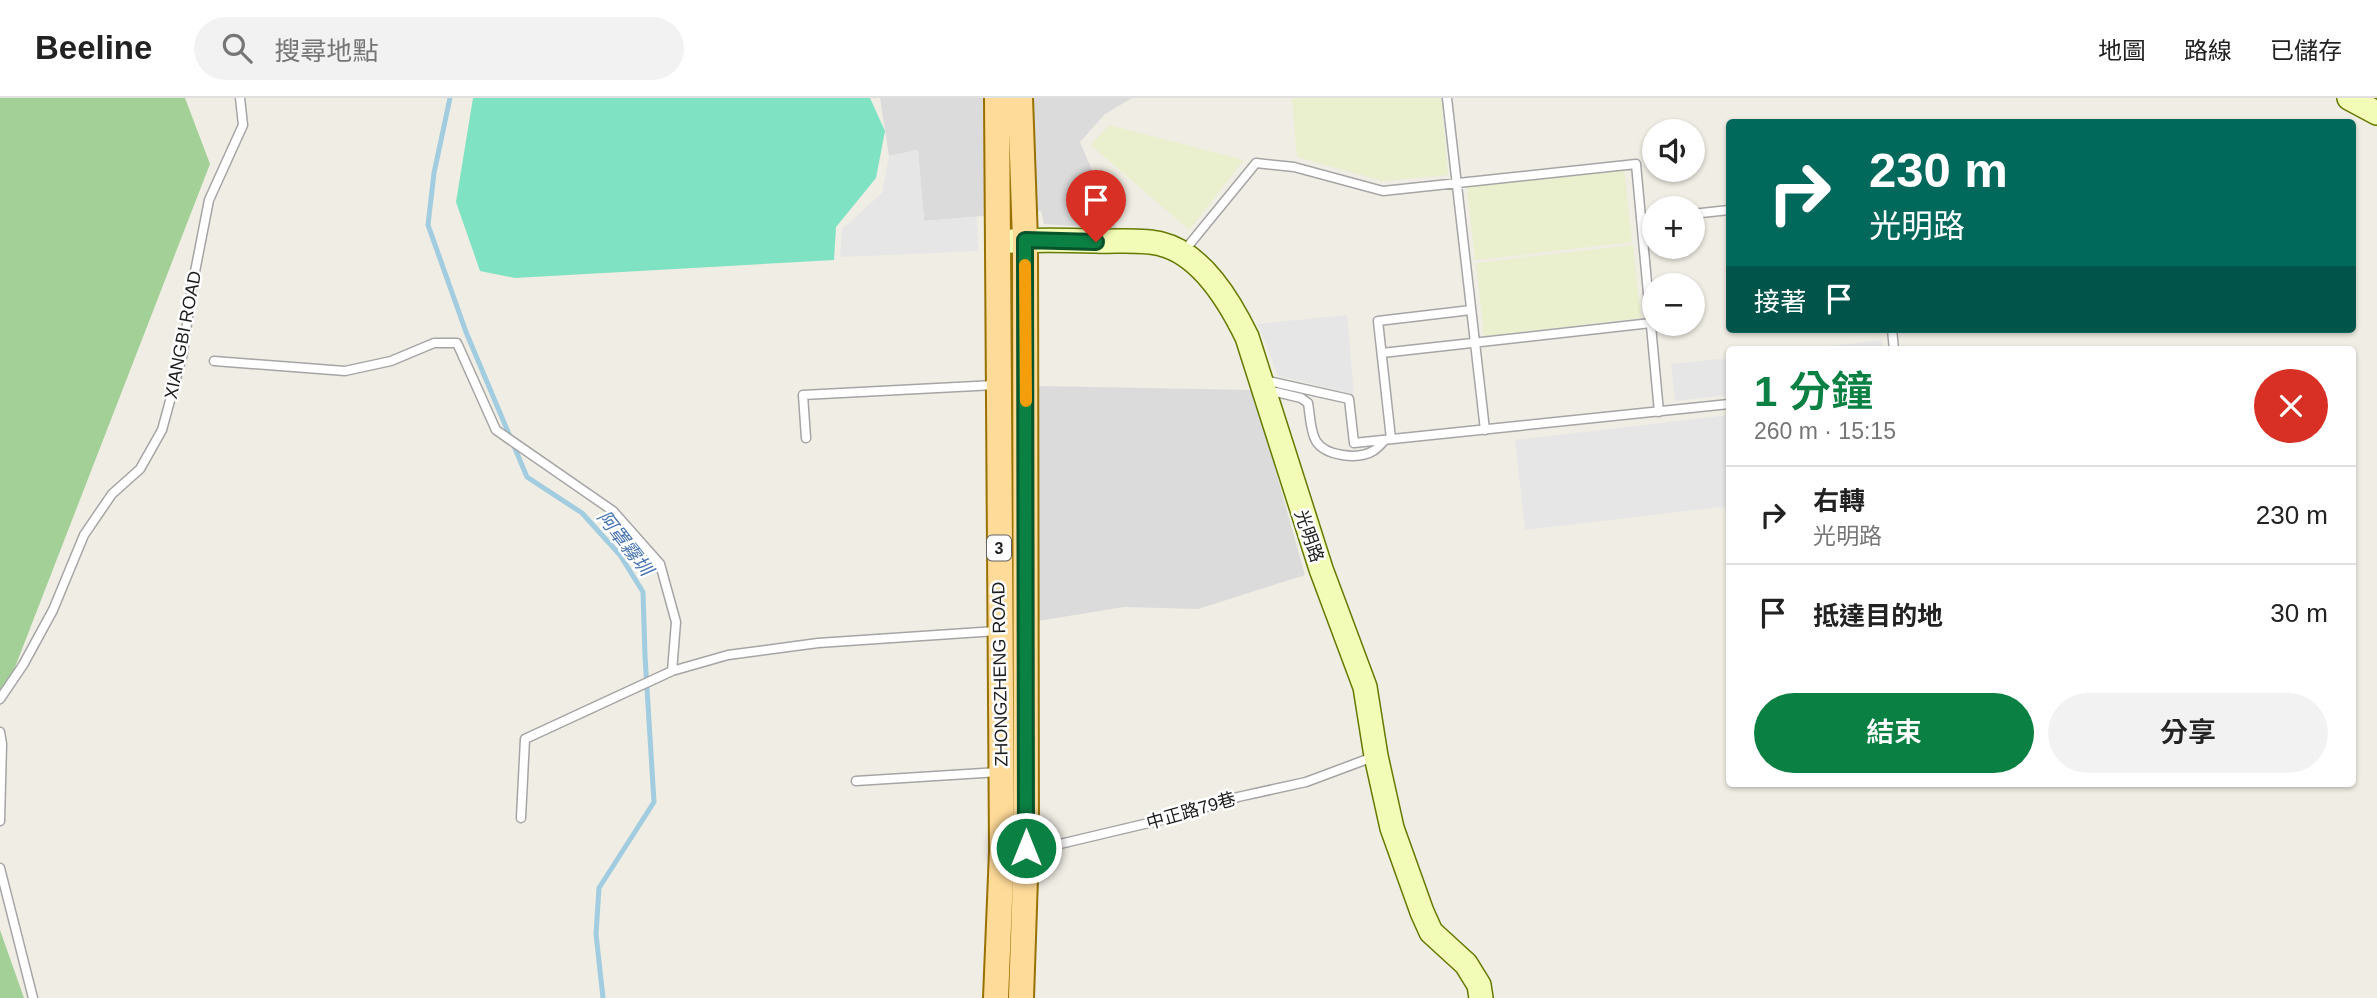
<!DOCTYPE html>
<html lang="zh-TW">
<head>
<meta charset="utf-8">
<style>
	:root { --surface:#fff; --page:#f2f2f2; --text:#222; --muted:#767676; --line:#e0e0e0; --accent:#0b8043 }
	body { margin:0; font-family:Helvetica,"Noto Sans TC",sans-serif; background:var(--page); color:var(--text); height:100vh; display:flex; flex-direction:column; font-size:26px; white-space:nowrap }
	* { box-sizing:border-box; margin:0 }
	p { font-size:23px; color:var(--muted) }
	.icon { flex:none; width:38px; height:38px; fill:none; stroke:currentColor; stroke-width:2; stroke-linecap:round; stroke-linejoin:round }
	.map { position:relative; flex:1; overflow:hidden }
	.drawer { position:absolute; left:1726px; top:248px; width:630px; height:441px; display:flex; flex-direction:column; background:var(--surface); border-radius:7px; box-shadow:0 2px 5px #0004 }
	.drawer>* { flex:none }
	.hud { position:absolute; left:1726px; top:21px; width:630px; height:214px; border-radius:7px; box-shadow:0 2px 5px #0004; background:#00695c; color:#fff; overflow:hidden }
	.fabs { position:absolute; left:1642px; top:21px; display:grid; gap:14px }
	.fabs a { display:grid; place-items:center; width:63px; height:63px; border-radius:50%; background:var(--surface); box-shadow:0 2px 5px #0004; font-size:35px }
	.pin { position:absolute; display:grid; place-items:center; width:60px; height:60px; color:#fff; margin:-72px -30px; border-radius:50% 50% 50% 0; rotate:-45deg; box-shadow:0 0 7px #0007 }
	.pin .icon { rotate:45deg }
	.me { position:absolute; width:77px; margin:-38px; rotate:0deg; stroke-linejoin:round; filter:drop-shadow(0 0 5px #0008) }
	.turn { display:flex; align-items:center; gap:24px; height:147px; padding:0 28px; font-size:32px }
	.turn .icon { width:91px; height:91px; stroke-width:2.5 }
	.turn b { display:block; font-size:49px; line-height:60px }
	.then { display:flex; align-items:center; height:66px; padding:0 28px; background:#0003; gap:14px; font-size:26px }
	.round { display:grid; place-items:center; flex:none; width:74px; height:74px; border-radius:37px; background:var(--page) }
	.summary { display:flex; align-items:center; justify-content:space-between; height:119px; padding:0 28px }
	h1 { font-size:42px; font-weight:600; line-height:52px; color:var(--accent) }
	.action { display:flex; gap:14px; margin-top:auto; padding:14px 28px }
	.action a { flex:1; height:80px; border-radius:42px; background:var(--accent); color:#fff; font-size:28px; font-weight:600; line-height:80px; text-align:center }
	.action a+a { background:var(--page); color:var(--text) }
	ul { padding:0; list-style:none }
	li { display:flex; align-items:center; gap:21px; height:98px; padding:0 28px; border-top:2px solid var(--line) }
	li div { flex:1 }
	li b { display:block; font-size:26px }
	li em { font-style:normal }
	header { display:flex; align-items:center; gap:42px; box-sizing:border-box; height:98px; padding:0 35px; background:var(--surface); border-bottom:2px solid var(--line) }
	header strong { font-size:33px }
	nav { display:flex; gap:38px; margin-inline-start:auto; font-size:24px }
	.search { width:490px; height:63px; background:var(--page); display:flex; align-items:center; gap:18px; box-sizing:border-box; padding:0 24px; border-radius:38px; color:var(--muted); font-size:26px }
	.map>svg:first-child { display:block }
	.residential { fill:#dcdbdb }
	.farmland { fill:#eaefce }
	.forest { fill:#a3d097 }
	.pitch { fill:#7fe2c3 }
	.parking { fill:#e6e6e6 }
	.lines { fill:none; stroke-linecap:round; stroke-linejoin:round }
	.stream { stroke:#a2ccdf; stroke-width:5 }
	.lane-casing { stroke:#a5a5a5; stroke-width:11 }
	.secondary-casing { stroke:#637a01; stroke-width:26 }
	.primary-casing { stroke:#987200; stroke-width:28 }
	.lane { stroke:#fff; stroke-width:8 }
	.secondary { stroke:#f3fcb6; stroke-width:23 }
	.primary { stroke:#ffdb99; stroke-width:24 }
	.route-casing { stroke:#07532c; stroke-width:18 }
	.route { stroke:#0b8043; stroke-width:12 }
	.slow { stroke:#f59e0b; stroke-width:12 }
	.labels { text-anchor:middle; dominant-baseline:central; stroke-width:5; stroke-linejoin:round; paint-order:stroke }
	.shield { fill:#fff; stroke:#626262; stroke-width:2 }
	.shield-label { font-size:16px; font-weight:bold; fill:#1e1e1e }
	.street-label { font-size:18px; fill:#1e1e1e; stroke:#fff }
	.water-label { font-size:19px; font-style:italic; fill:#4774b2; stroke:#fff }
</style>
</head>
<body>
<header>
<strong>Beeline</strong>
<div class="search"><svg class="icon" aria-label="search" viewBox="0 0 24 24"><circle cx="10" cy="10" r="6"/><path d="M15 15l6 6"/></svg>搜尋地點</div>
<nav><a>地圖</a><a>路線</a><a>已儲存</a></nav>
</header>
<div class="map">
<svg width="2377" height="900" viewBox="0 0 2377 900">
	<rect width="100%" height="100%" fill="#f0ede4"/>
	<path class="residential" d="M880,0H1132L1105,16L1080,44L1117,131L1044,126L1041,113L924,123L918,52L889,58Z
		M1039,288L1253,292L1305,477L1198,511L1124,509L1038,523Z"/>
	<path class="farmland" d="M1292,0H1441L1448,77L1383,83L1297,59Z
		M1109,27L1244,62L1189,132L1091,47Z
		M1624,71L1632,144L1475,162L1467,89Z
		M1633,147L1641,220L1484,238L1476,165Z"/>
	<path class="forest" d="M0,0H185L210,66L0,608Z
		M0,832L24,900H0Z"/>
	<path class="pitch" d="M473,0H870L885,33L876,80L836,129L834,162L515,180L480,173L456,104Z"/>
	<path class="parking" d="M918,52L924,123L977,119L978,153L840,159L842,131L882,95L889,58Z
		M1347,217L1354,296L1278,278L1258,226Z
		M1882,242L1883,252H1797Z
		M1729,260V297L1675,303L1671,266Z
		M1729,317V408L1525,432L1515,342Z"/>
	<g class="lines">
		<path class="stream" d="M450,0L434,75L428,127L466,234L527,379L582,415L620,457L643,494L645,558L654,704L599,790L596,836L603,900"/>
		<g class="lane-casing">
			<path id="lane" d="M1447,0L1485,332
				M1692,116L1729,112
				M1641,121L1654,120
				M1184,153L1256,65L1294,69L1383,93L1636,66L1659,314
				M1892,231L1894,252
				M1382,255L1651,225
				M214,263L345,273L391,263L434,245H457L496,332L613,413L660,466L676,524L672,573
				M1264,282L1349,301L1354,345L1729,306
				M1267,292L1301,300L1308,305C1310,316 1310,333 1316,343C1325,358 1358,362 1373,353C1377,351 1381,346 1385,342
				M806,340L803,297L995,287
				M1391,341L1378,223L1471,212
				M0,601L23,567L53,512L84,437L112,396L140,371L162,332L183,255L192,189L209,102L243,27L240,0
				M0,634L2,646L0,723
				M856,683L999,674
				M521,720L525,641L672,573L728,557L818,545L996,533
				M1028,750L1060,746L1178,718L1238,699L1306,684L1373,659
				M0,770L33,900"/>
		</g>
		<g class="secondary-casing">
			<path id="secondary" d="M2349,0L2377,15
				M998,144C1031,141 1063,142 1096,143C1115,144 1143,141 1161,146C1202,156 1230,204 1247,239L1321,471L1365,589L1376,658L1392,730L1422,814L1431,834L1466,866L1479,887L1481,900"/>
		</g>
		<g class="primary-casing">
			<path id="primary" d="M1020,0L1025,142L1026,750L1021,900
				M996,900L1002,753L997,0"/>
		</g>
		<use href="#lane" class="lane"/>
		<use href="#secondary" class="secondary"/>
		<use href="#primary" class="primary"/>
	</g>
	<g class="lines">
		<g class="route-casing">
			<path id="route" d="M1026,750L1025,142L1096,144"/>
		</g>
		<use href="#route" class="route"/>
		<path class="slow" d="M1025,167L1026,303"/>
	</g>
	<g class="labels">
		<rect class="shield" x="987" y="437.5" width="24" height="25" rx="5"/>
		<g class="shield-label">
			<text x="999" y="450">3</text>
		</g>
		<g class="street-label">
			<text transform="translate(183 237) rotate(-79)">XIANGBI ROAD</text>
			<text transform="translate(1309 438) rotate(71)">光明路</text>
			<text transform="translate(1000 576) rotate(-91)">ZHONGZHENG ROAD</text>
			<text transform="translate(1191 713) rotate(-16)">中正路79巷</text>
		</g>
		<g class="water-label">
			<text transform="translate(625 445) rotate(52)">阿罩霧圳</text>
		</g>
	</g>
</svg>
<div class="fabs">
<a><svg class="icon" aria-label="sound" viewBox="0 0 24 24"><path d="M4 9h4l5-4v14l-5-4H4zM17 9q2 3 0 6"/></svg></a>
<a>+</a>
<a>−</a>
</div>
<div class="pin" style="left:1096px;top:144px;background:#d93025"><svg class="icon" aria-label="arrive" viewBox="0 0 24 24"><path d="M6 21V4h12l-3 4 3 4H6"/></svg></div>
<svg class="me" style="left:1026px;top:750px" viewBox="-20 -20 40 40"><circle r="17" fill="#0b8043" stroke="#fff" stroke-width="3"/><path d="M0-11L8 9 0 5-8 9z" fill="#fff"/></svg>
<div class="hud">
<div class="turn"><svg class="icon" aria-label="right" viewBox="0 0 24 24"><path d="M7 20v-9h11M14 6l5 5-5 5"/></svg><div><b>230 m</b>光明路</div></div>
<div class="then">接著<svg class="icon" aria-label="arrive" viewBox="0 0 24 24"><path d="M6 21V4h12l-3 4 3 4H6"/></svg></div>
</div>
<section class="drawer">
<div class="summary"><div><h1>1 分鐘</h1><p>260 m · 15:15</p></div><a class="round" style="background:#d93025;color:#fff"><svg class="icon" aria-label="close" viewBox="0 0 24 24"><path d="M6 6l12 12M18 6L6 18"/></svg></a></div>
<ul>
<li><svg class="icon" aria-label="right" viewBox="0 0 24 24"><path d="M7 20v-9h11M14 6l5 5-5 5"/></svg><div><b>右轉</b><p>光明路</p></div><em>230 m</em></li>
<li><svg class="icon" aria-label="arrive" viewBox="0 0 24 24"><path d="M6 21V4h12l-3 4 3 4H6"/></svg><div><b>抵達目的地</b></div><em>30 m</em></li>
</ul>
<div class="action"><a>結束</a><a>分享</a></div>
</section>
</div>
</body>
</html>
